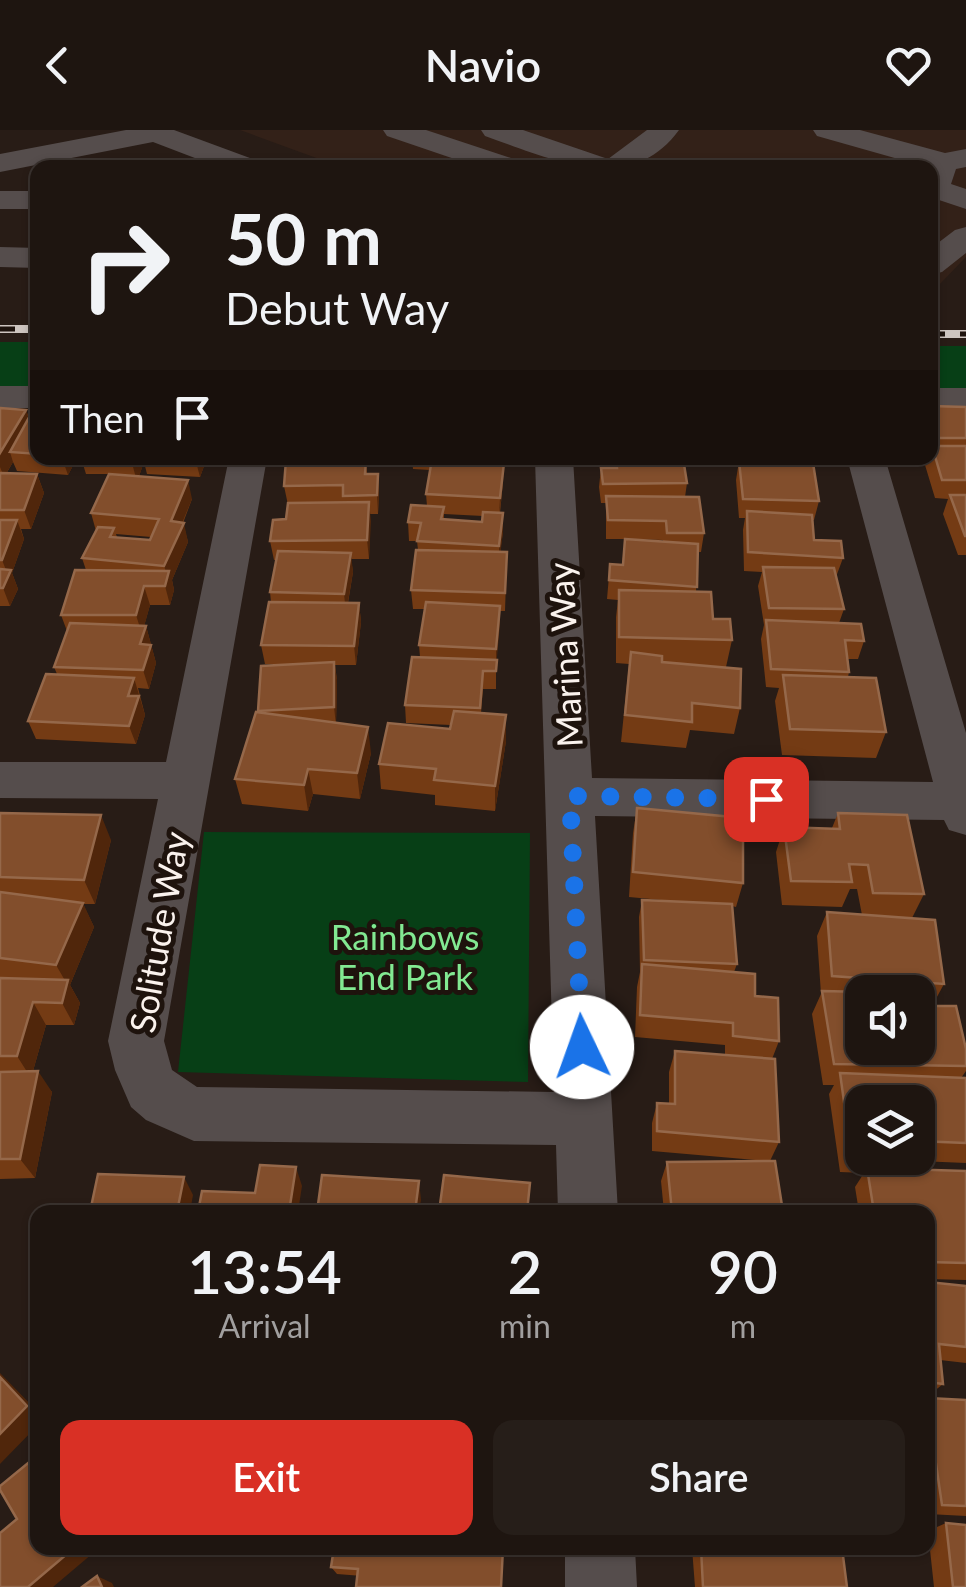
<!DOCTYPE html>
<html lang="en">
<head>
<meta charset="utf-8">
<style>
	:root { --surface:#1e1510; --page:#261e19; --text:#f1f3f6; --muted:#a19f9f; --line:#3c3430; --accent:#d93025 }
	body { margin:0; font-family:Lato,sans-serif; background:var(--page); color:var(--text); height:100vh; display:flex; flex-direction:column; font-size:38px; white-space:nowrap }
	* { box-sizing:border-box; margin:0 }
	p { font-size:32px; color:var(--muted) }
	.icon { flex:none; width:55px; height:55px; fill:none; stroke:currentColor; stroke-width:2; stroke-linecap:round; stroke-linejoin:round }
	.map { position:relative; flex:1; overflow:hidden }
	.sheet { position:absolute; left:30px; top:1075px; width:905px; height:350px; display:flex; flex-direction:column; background:var(--surface); border-radius:20px; box-shadow:0 2px 8px #0004,0 0 0 2px var(--line) }
	.sheet>* { flex:none }
	.banner { position:absolute; left:30px; top:30px; width:908px; height:305px; border-radius:20px; box-shadow:0 2px 8px #0004,0 0 0 2px var(--line); background:#1e1510; color:var(--text); overflow:hidden }
	.controls { position:absolute; left:845px; top:845px; display:grid; gap:20px }
	.controls a { display:grid; place-items:center; width:90px; height:90px; border-radius:20px; background:var(--surface); box-shadow:0 2px 8px #0004,0 0 0 2px var(--line); font-size:50px }
	.pin { position:absolute; display:grid; place-items:center; width:85px; height:85px; color:#fff; margin:-42px; border-radius:20px; box-shadow:0 5px 15px #0006 }
	.me { position:absolute; width:110px; margin:-55px; rotate:357deg; stroke-linejoin:round; filter:drop-shadow(0 0 8px #0008) }
	.turn { display:flex; align-items:center; gap:35px; height:210px; padding:0 30px; font-size:45px }
	.turn .icon { width:130px; height:130px; stroke-width:2.5 }
	.turn b { display:block; font-size:70px; line-height:85px }
	.then { display:flex; align-items:center; height:95px; padding:0 30px; background:#0003; gap:20px; font-size:38px }
	.eta { display:flex; justify-content:space-evenly; align-items:center; height:170px; text-align:center }
	.eta b { font-size:60px; font-weight:600; line-height:70px }
	.button { display:flex; gap:20px; margin-top:auto; padding:20px 30px }
	.button a { flex:1; height:115px; border-radius:20px; background:var(--accent); color:#fff; font-size:40px; font-weight:600; line-height:115px; text-align:center }
	.button a+a { background:var(--page); color:var(--text) }
	header { display:flex; justify-content:space-between; align-items:center; height:130px; padding:0 30px; background:var(--surface); font-size:45px; font-weight:600 }
	.map>svg:first-child { display:block }
	.built { fill:#332118 }
	.green { fill:#073f16 }
	.lines { fill:none; stroke-linecap:round; stroke-linejoin:round }
	.minor { fill:#554d4c; fill-rule:evenodd }
	.rail-casing { stroke:#cec5c0; stroke-width:8 }
	.rail { stroke:#1e130d; stroke-width:5; stroke-dasharray:15; stroke-linecap:butt }
	.wall { fill:#743b14; fill-rule:evenodd }
	.shaded-wall { fill:#50260b }
	.building { fill:#824e2c; stroke:#95684a; stroke-width:2.5 }
	.route { stroke:#1a73e8; stroke-width:18; stroke-dasharray:0 32.4 }
	.labels { text-anchor:middle; dominant-baseline:central; stroke-width:10; stroke-linejoin:round; paint-order:stroke }
	.street-label { font-size:35px; fill:#faf2ed; stroke:#1e130d }
	.park-label { font-size:35px; fill:#82e992; stroke:#1e130d }
</style>
</head>
<body>
<header><svg class="icon" aria-label="back" viewBox="0 0 24 24"><path d="M15 5l-7 7 7 7"/></svg>Navio<svg class="icon" aria-label="heart" viewBox="0 0 24 24"><path d="M12 20l-8-8c-3-5 5-10 8-4 3-6 11-1 8 4z"/></svg></header>
<div class="map">
<svg width="966" height="1457" viewBox="0 0 966 1457">
	<rect width="100%" height="100%" fill="#281c16"/>
	<path class="built" d="M240,0H966V127L939,155H930V38L341,37Z"/>
	<path class="green" d="M0,212H37V262H0Z
		M930,216H966V271H930Z
		M204,702L530,703L528,952L178,942Z"/>
	<g class="lines">
		<path class="minor" d="M126,0H174L261,32L265,38H221L153,12L0,42V24Z
			M383,0H426L523,32L527,38H481L387,6Z
			M481,0H523L608,29L647,0H679C630,68 548,28 485,6Z
			M813,0H860L945,23L966,19V37L956,39L951,54L966,59V79L930,67V38L817,6Z
			M0,61H38V79H0Z
			M966,97V123L942,142L930,145V119L955,100Z
			M0,117L38,118V138L0,137Z
			M0,256H38V278H0Z
			M930,258H966V280H930Z
			M229,328H267L164,911L172,940L197,957L554,962L535,328H573L592,648L933,652L847,328H885L966,603V705L949,700L944,690L595,686L618,1082H558L556,1015L194,1011L146,990L131,977L115,940L108,911L158,669L0,668V632H166Z
			M565,1418H635L637,1457H565Z"/>
		<g class="rail-casing">
			<path id="rail" d="M0,199H38
				M930,204H966"/>
		</g>
		<use href="#rail" class="rail"/>
	</g>
	<path class="wall" d="M930,276L966,277V425H958L943,384L948,369L935,368L925,335L928,328H930Z
		M0,278L26,280L29,288L38,283V328H77L68,345L17,341L13,332L6,344H37L44,363L31,399H21L24,409L12,443L18,459L10,476H0Z
		M81,328H143L144,332L139,346L192,369L183,393L188,412L172,450L174,460L170,475H150L144,496H146L156,533L149,559L138,558L145,585L136,614L36,609L28,591L57,544L54,537L67,501L61,485L86,440L82,428L96,401L91,383L109,344H86ZM116,404L151,407L150,410L117,407Z
		M143,328H207L200,347L147,344Z
		M292,328H363L362,329H366L367,344H378L379,363L378,384H370L369,429H351L353,442L348,473H359L361,492L356,535H335L337,550L336,593L371,623L360,669L313,664L308,681L242,674L235,649L258,581L291,534H265L261,515L271,472L270,462L277,430H274L270,411L286,389L288,375L284,356Z
		M412,328H502L503,352L500,383L503,402L500,422H507L505,481H500L496,530V559H483L481,583L506,611L495,681L435,675V665L381,659L379,634L450,599L451,595L406,593L405,575L420,527L419,515L425,479H413L411,460L418,420L417,411H409L408,392L427,376L426,364L430,340L413,339ZM444,384L483,386L482,392L444,389Z
		M612,328H683L687,353L685,367L704,403L701,422H698L696,462L713,489L732,510L726,537H712L740,578L734,604L690,600L686,618L621,612L629,534L616,533V487L618,470L607,469L610,434L622,435L625,409H606V373H601L599,357L601,338H613L614,330H612ZM628,409L663,410V412Z
		M710,328H809L808,333L819,371L814,390H812L814,410L843,428L836,447L844,479L839,493L864,511L858,529H847L849,542L848,547L886,602L876,628L782,625L775,571L779,558L766,557L761,509L764,495L758,456L762,442L744,441L743,400L745,388H739L736,350L739,331L776,332L775,329L711,330Z
		M637,678L743,753L736,777L732,776L737,834L734,842L755,866L779,911L772,929L779,1012L770,1031L783,1082H664L661,1051L667,1032L768,1031L652,1021V993L657,973L669,974V942L675,921L725,925V915L635,907L637,857L640,842L639,787L642,770L683,772L629,767L633,703Z
		M0,683L111,710L95,774H83L94,797L70,855L80,873L74,895H46L33,941L52,962L35,1048L0,1049Z
		M838,683L924,764L912,788L944,854L932,876L966,919V941L961,948H966V1033L895,1030L889,1039L966,1041V1150L928,1149V1082H859L855,1057L864,1043L840,1042L829,964L834,955H823L812,884L821,864L817,806L827,782L862,785L857,759H850L842,777L782,775L776,722L784,697L832,698ZM862,862H918V876H924L918,887V918H862ZM862,972H918V1028H862Z
		M928,1152L966,1156V1233L940,1230L943,1254L928,1266Z
		M928,1268L966,1270V1386L928,1384Z
		M946,1393L966,1457H934L928,1401Z
		M334,1418L501,1457L337,1444L331,1437Z
		M692,1418H842L847,1457H695Z"/>
	<path class="shaded-wall" d="M26,280L32,299L10,322L13,332L4,347L0,337V323Z
		M62,328H77L68,345Z
		M134,328H143L144,332L137,352L132,333Z
		M195,328H207L200,347Z
		M504,333L503,352L499,386L500,368Z
		M37,344L44,363L31,399L24,380Z
		M378,344L379,363L378,384L377,365Z
		M188,350L192,369L175,410L171,391Z
		M369,372L371,391L369,429L367,410Z
		M503,383V402L499,435V416Z
		M17,390L24,409L12,443L18,459L10,476L3,458L8,445L2,430Z
		M184,393L188,412L172,450L174,460L170,475L165,456L168,448L164,436Z
		M351,423L353,442L346,483L344,464Z
		M144,456L150,475L142,504L136,485Z
		M359,473L361,492L356,535L354,516Z
		M500,476V494L496,538V519Z
		M146,496L156,533L149,559L143,540L140,514Z
		M334,532L337,550L336,595L334,577Z
		M134,548L145,585L136,614L129,596L128,566Z
		M506,585V611L495,681V656Z
		M368,597L371,623L360,669L357,643Z
		M308,639L313,664L308,681L304,655Z
		M101,685L111,710L95,774L84,750Z
		M83,773L94,797L70,855L80,873L74,895L62,873L67,854L56,835Z
		M33,872L46,895L31,948L17,926Z
		M38,941L52,962L35,1048L20,1029Z
		M296,1037L302,1056L298,1082H289Z
		M184,1047L193,1065L190,1082H177Z
		M419,1051L421,1070L419,1082H415Z
		M0,1243L38,1282V1295L0,1334Z
		M74,1418H99L53,1457H28Z
		M97,1446L112,1453L114,1457H102Z"/>
	<path class="building" d="M930,276L966,277V308H935L930,291Z
		M0,278L26,280L0,323Z
		M32,282L38,283V324L10,322Z
		M932,316H966V350H942Z
		M111,328H134L132,333L109,332Z
		M616,328H683L687,353L603,354L601,338H617Z
		M366,329L365,344H378L377,365L343,366V355L284,356L286,330Z
		M432,329L504,333L500,368L426,364Z
		M739,331L813,333L819,371L743,369Z
		M0,343L37,344L24,380H0Z
		M109,344L188,350L171,391L184,393L164,436L82,428L98,397L114,398L110,407L150,410L159,389L91,383Z
		M950,365H966V406H965Z
		M606,366L699,367L704,403H667L666,391L608,390Z
		M369,372L367,410L270,411L273,390L286,389L288,373Z
		M411,375L444,377L441,389L482,392L483,382L503,383L499,416L417,411L421,393L408,392Z
		M747,381L812,385L814,410L841,411L843,428L748,422Z
		M0,390H17L2,430H0Z
		M625,409L698,414L697,457L609,450L610,434L623,435Z
		M416,420L507,422L505,463L411,460Z
		M278,421L351,423L344,464L270,462Z
		M763,437L834,438L844,479L769,478Z
		M0,439L11,440L3,458H0Z
		M75,440L169,441L165,456H144L136,485H61Z
		M619,460L711,462L713,489H730L732,510L619,507Z
		M269,472L359,473L354,516L261,515Z
		M426,472L500,476L496,519L419,515Z
		M766,490L861,494L864,511L845,510L849,542L771,539Z
		M70,493L146,496L140,514L151,515L143,540L54,537Z
		M631,522L662,526V532L741,539L740,578L692,573V592L625,585Z
		M412,527L497,530L496,541H483L480,578L405,575Z
		M334,532V577L258,581L261,536Z
		M46,544L134,548L128,566H139L129,596L28,591Z
		M783,545L876,548L886,602L790,599Z
		M454,581L506,585L495,656L434,650L436,639L379,634L388,593L450,599Z
		M256,582L368,597L357,643L308,639L304,655L235,649Z
		M637,678L743,688V753L633,742Z
		M0,683L101,685L84,750L0,747Z
		M838,683L907,685L924,764L873,763L868,735L849,734L852,752L791,751L784,697L840,699Z
		M0,762L83,773L56,835L0,828Z
		M642,770L732,774L737,834L644,830Z
		M827,782L935,790L944,854L832,846Z
		M642,834L755,844V866L778,868L779,911L733,906V893L640,885Z
		M0,848L68,850L62,873L33,872L17,926H0Z
		M822,861L866,862H862V918H918V889H927L924,876H956L966,919V936L834,934Z
		M675,921L775,929L779,1012L657,1001V973L675,974Z
		M38,941L20,1029H0V942Z
		M840,943L966,948V1013L918,1011V972H862V1023L851,1022Z
		M775,1031L783,1082H672L667,1032Z
		M260,1035L296,1037L289,1082H198L202,1061L255,1063Z
		M867,1038L966,1041V1133L928,1132V1082H874Z
		M98,1044L184,1047L177,1082H90Z
		M322,1045L419,1051L415,1082H317Z
		M444,1045L530,1053L527,1082H439Z
		M928,1152L966,1156V1217L939,1214L943,1254L928,1252Z
		M0,1247L27,1276L0,1304Z
		M928,1268L966,1270V1376L942,1375L928,1279Z
		M38,1325V1418H74L28,1457H0V1403L17,1389L0,1360V1356Z
		M946,1393L966,1395V1457H953Z
		M334,1418H503L501,1457H356L358,1439L331,1437Z
		M701,1418H842L847,1457H703Z
		M97,1446L102,1457H82Z"/>
	<g class="lines">
		<path class="route" d="M582,917L570,666L766,669"/>
	</g>
	<g class="labels">
		<g class="street-label">
			<text transform="translate(564 525) rotate(-93)">Marina Way</text>
			<text transform="translate(158 802) rotate(-80)">Solitude Way</text>
		</g>
		<g class="park-label">
			<text x="405" y="806">Rainbows<tspan x="405" dy="40">End Park</tspan></text>
		</g>
	</g>
</svg>
<div class="controls">
<a><svg class="icon" aria-label="sound" viewBox="0 0 24 24"><path d="M4 9h4l5-4v14l-5-4H4zM17 9q2 3 0 6"/></svg></a>
<a><svg class="icon" aria-label="layers" viewBox="0 0 24 24"><path d="M12 4l9 5-9 5-9-5zM3 14l9 5 9-5"/></svg></a>
</div>
<div class="pin" style="left:766px;top:669px;background:#d93025"><svg class="icon" aria-label="arrive" viewBox="0 0 24 24"><path d="M6 21V4h12l-3 4 3 4H6"/></svg></div>
<svg class="me" style="left:582px;top:917px" viewBox="-20 -20 40 40"><circle r="19" fill="#fff"/><path d="M0-13L10 11 0 6-10 11z" fill="#1a73e8"/></svg>
<div class="banner">
<div class="turn"><svg class="icon" aria-label="right" viewBox="0 0 24 24"><path d="M7 20v-9h11M14 6l5 5-5 5"/></svg><div><b>50 m</b>Debut Way</div></div>
<div class="then">Then<svg class="icon" aria-label="arrive" viewBox="0 0 24 24"><path d="M6 21V4h12l-3 4 3 4H6"/></svg></div>
</div>
<section class="sheet">
<div class="eta">
<div><b>13:54</b><p>Arrival</p></div>
<div><b>2</b><p>min</p></div>
<div><b>90</b><p>m</p></div>
</div>
<div class="button"><a>Exit</a><a>Share</a></div>
</section>
</div>
</body>
</html>
